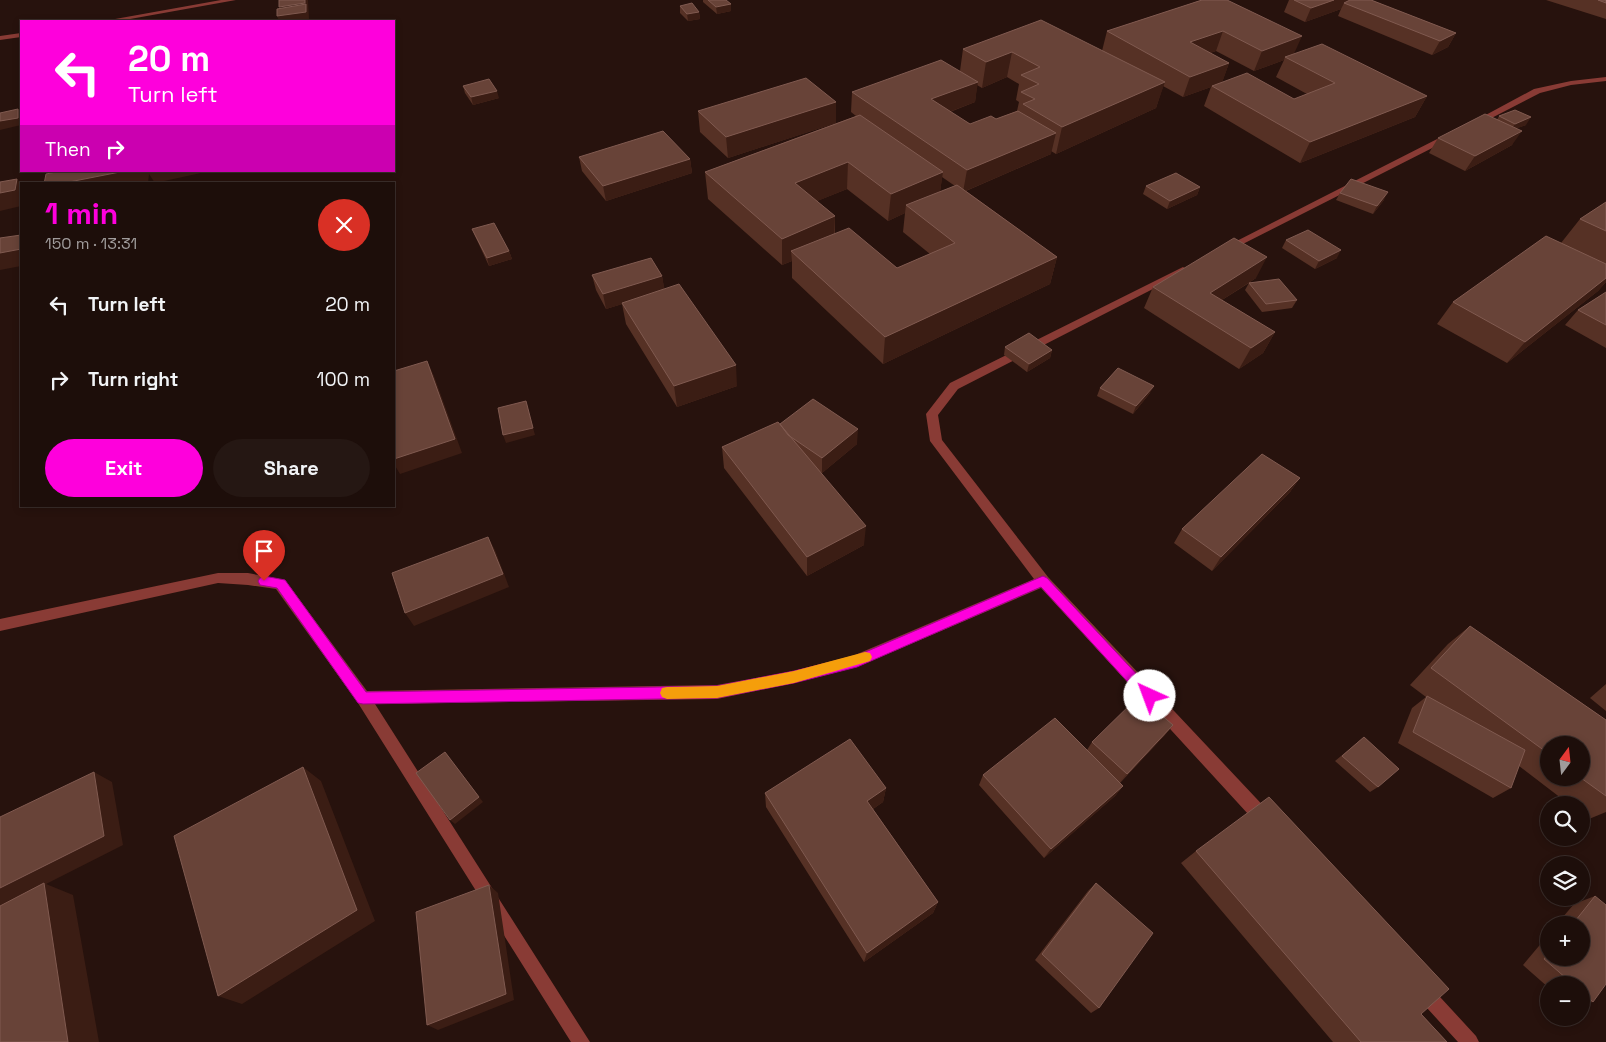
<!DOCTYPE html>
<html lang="en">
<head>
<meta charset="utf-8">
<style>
	:root { --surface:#1d0e0a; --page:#251713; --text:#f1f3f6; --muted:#a09c9c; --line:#3b2e2b; --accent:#fe00dc }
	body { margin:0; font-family:"Space Grotesk",sans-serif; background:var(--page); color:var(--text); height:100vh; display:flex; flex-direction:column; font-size:19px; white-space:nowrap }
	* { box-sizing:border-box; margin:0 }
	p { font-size:16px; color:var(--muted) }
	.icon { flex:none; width:28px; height:28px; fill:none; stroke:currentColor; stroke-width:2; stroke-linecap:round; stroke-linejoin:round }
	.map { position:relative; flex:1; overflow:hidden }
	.details { position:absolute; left:20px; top:182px; width:375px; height:325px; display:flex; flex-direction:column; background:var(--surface); border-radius:0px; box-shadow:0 2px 8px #0003,0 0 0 1px var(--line) }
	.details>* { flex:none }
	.hud { position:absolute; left:20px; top:20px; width:375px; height:152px; border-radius:0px; box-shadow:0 2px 8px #0003,0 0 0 1px var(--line); background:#fe00dc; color:#fff; overflow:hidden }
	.needle { width:32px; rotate:15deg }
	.tools { position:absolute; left:1540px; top:736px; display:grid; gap:10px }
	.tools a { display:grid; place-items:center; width:50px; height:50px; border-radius:50%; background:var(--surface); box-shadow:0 2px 8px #0003,0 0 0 1px var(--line); font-size:25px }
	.pin { position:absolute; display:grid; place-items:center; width:42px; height:42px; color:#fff; margin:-51px -21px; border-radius:50% 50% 50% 0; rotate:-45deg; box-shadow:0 0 5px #0007 }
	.pin .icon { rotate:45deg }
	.me { position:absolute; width:55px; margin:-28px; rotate:317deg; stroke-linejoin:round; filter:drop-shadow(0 0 4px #0008) }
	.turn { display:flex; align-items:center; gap:18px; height:105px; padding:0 25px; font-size:22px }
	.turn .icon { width:65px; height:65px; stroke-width:2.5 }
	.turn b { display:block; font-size:35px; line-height:42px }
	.then { display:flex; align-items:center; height:48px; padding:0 25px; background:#0003; gap:10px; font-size:19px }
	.round { display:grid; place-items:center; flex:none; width:52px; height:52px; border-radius:26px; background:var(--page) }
	.head { display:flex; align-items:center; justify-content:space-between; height:85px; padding:0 25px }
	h1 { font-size:30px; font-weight:600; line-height:38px; color:var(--accent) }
	.action { display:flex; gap:10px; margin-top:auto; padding:10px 25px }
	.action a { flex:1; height:58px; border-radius:30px; background:var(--accent); color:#fff; font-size:20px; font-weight:600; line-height:58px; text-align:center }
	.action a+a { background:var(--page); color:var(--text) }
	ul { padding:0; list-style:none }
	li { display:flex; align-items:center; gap:15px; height:75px; padding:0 25px }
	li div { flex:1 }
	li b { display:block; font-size:19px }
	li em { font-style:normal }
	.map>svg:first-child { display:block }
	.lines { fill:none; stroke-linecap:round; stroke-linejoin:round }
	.minor { fill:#893b35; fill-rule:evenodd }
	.wall { fill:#563125; fill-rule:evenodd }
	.shaded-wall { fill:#3b1d14 }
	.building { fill:#684338; stroke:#805a50 }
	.route { fill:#fe00dc; stroke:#a5008f }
	.slow { fill:#f59e0b }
</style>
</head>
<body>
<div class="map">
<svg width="1606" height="1042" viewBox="0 0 1606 1042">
	<rect width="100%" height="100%" fill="#27120d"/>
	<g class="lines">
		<path class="minor" d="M221,0H236L119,21H104Z
			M21,33V37L0,40V36Z
			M1606,77V81L1571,85L1540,93L1476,126L1469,124L1534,89L1571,81Z
			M1449,133L1453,136L1452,138L1229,251H1223L1221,249Z
			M1183,267L1188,270L1186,272L958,389L938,415L942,440L1048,577L1271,814L1273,820L1271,826L1265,828L1259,826L1041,588L857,667L794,683L717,699L375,704L590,1042H571L358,703L276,589L248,585L218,583L0,631V619L218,573H248L285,580L367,691L717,685L794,671L855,655L1034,579L930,441L926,414L950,383Z
			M1423,982L1429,985L1476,1036L1479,1042H1458L1417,997L1414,991L1417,985Z"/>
	</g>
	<path class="wall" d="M703,0H726L731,11L717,14L703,2Z
		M1202,0L1294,54L1427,96L1415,117L1300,163L1204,106L1211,87L1183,97L1163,86L1156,108L1056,154L1051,151V154L966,191L1057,257L1050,284L883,364L792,278V261L782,265L708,199L705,172L856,116L851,112L852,92L960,71L963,49L1102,51L1107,31ZM1216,51L1254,71L1284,60L1276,77L1307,94L1294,99L1222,82L1229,63L1210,53ZM1007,77L1019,84L1016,100L1019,102L1017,111L996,119L970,124L950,112L975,102L977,85L982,88ZM942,177L955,186L940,192ZM847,189L888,221L905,213L903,232L930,254L897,268L835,234V216L817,201Z
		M1289,0H1371L1456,33L1448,47L1432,55L1338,16L1341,9L1305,22L1284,12Z
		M1546,0H1606V19Z
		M680,6L699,12L700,19L688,21L680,13Z
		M463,86L499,98L473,105L465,93Z
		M836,102V123L728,158L700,132L698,111Z
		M1499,116L1526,125L1517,128L1512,145L1465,171L1429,153L1438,138L1497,120Z
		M579,157L690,159L692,173L606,201L582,171Z
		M1146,186L1200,187L1197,195L1167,209L1143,194Z
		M1340,193L1384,200L1373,214L1336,200Z
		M1606,202V282L1598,291L1507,363L1437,324L1453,302L1561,243L1580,219Z
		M472,229L509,251L512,259L489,266L475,236Z
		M1286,240L1337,258L1315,269L1282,248Z
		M592,275L662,276L664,289L737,386L677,407L626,324L622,304L606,309L596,290Z
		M1256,278L1250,282L1297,300L1292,308L1262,312L1245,290L1249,283L1222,300L1275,332L1263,353L1239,369L1144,308L1153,287Z
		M1606,292V348L1565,325L1578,310Z
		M1005,347L1052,350L1050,358L1027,372L1004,355Z
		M1100,388L1150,393L1133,414L1097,396Z
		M780,424L857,444L822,473L819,471L864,545L807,576L724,468L722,447Z
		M1300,478L1290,492L1212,571L1174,543L1182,529Z
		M1470,626L1606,720V812L1589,819L1581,813V805H1570L1519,766L1511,788L1493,798L1398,743L1412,708L1426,697L1410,685L1448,644ZM1549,745L1581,778H1549Z
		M1606,684V711L1590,698Z
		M1173,725L1164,736L1120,783L1123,786L1115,796L1044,858L979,785L983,775L1087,750L1092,742Z
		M1364,737L1378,787L1370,792L1335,761Z
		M886,788L883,802L873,809L938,902L933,913L864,962L766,807L765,793Z
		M1196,851L1421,1014L1447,1042H1333L1181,863Z
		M1096,883L1099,1008L1091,1013L1035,960L1088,891Z
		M1595,896L1593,1002L1581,1004V985H1549V988L1523,965L1549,934V958L1581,925H1556L1574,904Z"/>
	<path class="shaded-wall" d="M305,0H308L309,19L293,21H279L277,16L282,14L279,7Z
		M1334,0H1365L1344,3L1341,9L1305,22L1311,8Z
		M731,4V11L717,14L716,7Z
		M699,12L700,19L688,21L687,14Z
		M1223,31L1216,51L1183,62L1190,42Z
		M1456,33L1448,47L1432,55L1440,41Z
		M1302,36L1293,56L1285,57L1284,60L1254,71L1262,51Z
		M1012,52L1007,77L982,88L986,62Z
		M1229,63L1222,83L1212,86L1211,87L1183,97L1190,77Z
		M978,82L975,102L928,120L931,99Z
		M1165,82L1156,108L1056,154L1062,127Z
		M497,91L499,98L473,105L471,97Z
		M1427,96L1415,117L1300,163L1310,142Z
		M836,102V123L728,158L726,137Z
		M18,109L21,113V125L0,130V121Z
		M1531,117L1526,125L1510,131L1515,124Z
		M1522,131L1512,145L1465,171L1475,156Z
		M1056,133L1051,154L963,192L967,170Z
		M690,159L692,173L606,201L603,186Z
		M848,162L847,189L795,210V183Z
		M125,171H210L155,183L149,174L148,183L146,184H59Z
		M943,172L939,199L906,205L905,213L888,221L891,194Z
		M17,179L21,185V206L0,211V193Z
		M1200,187L1197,195L1167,209L1170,201Z
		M1388,192L1384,200L1373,214L1377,206Z
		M835,216L834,243L791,251L792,261L782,265V239Z
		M21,249V266L0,270V253Z
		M1341,250L1337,258L1315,269L1319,261Z
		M509,251L512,259L489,266L487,258Z
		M1057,257L1050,284L883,364L885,337Z
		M1267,257L1256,278L1200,314L1210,293Z
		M662,276L665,291L606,309L603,294Z
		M1606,278V282L1598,291L1507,363L1525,342Z
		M1275,332L1263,353L1239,369L1251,348Z
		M1052,350L1050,358L1027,372L1029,364Z
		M427,361L434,376L462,453L400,474L394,464V459Z
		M736,365L737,386L677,407L674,386Z
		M1154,386L1150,393L1133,414L1136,406Z
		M526,401L535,435L506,443L503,435Z
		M858,429L857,444L822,473V458Z
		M1300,478L1290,492L1212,571L1221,557Z
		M866,526L864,545L807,576V557Z
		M488,537L495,550L509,587L414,626L405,613Z
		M1173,725L1164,736L1118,784L1127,774Z
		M449,757L483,802L455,824L450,820Z
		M303,767L321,781L375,921L242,1004L218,996Z
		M94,772L112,782L123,845L46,884L73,895L99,1042H68L0,907V888Z
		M1123,786L1115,796L1044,858L1051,849Z
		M886,788L883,802L864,815L867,801Z
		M489,885L498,893L514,1000L438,1030L427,1025Z
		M938,902L933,913L864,962L867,953Z"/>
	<path class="building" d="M279,0H305V3L279,7Z
		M708,0H726L731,4L716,7Z
		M1202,0H1227L1302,36L1262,51L1223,31L1190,42L1229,63L1190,77L1107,31Z
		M1294,0H1334L1311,8Z
		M1350,0H1371L1456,33L1440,41L1344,3Z
		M1598,0H1606V3Z
		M692,3L699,12L687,14L680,6Z
		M306,4V12L277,16V9Z
		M1041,20L1165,82L1062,127L1023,104L1035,99L1021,92L1039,84L1021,75L1040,67L1012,52L986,62L963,49Z
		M1322,44L1427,96L1310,142L1212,86L1247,73L1294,99L1335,83L1285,57Z
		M941,60L978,82L931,99L970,124L991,116L996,119L1018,111L1056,133L967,170L852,92Z
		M806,78L836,102L726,137L698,111Z
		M489,79L497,91L471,97L463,86Z
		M18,109V118L0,121V113Z
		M1515,110L1531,117L1515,124L1499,116Z
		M1485,114L1522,131L1475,156L1438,138Z
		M860,115L943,172L891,194L848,162L795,183L835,216L782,239L705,172Z
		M663,131L690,159L603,186L579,157Z
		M61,171H125L59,184H44L46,174Z
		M1176,173L1200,187L1170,201L1146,186Z
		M17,179L15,190L0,193V182Z
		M1351,179L1388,192L1377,206L1340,193Z
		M957,185L1057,257L885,337L791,251L849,228L897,268L955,243L906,205Z
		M1606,202V231L1580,219Z
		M494,223L509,251L487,258L472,229Z
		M1308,230L1341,250L1319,261L1286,240Z
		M21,235V249L0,253V238Z
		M1546,236L1606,264V278L1525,342L1453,302Z
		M1234,238L1267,257L1210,293L1275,332L1251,348L1153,287Z
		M651,258L662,276L603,294L592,275Z
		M1279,279L1297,300L1266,304L1249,283Z
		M679,284L736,365L674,386L622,303Z
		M1606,292V325L1578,310Z
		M1029,333L1052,350L1029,364L1005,347Z
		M427,361L455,439L394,459V371Z
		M1118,368L1154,386L1136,406L1100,388Z
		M813,399L858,429L822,458L788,435L780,424Z
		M526,401L533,428L503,435L498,408Z
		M778,422L866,526L807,557L722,447Z
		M1262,454L1300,478L1221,557L1182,529Z
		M488,537L503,574L405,613L392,573Z
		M1470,626L1606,720V796L1581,778V745H1549V754L1431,668Z
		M1139,696L1173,725L1127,774L1092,742Z
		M1427,696L1525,750L1511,788L1413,732Z
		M1055,718L1123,786L1051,849L983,775Z
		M1364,737L1399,769L1378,787L1342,756Z
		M850,739L886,788L867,801L938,902L867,953L765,793Z
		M445,752L479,797L450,820L416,773Z
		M303,767L357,910L218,996L174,836Z
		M94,772L104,836L0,888V817Z
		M1269,797L1449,989L1421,1014L1447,1042H1361L1196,851Z
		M44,883L68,1042H0V906Z
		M1096,883L1153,933L1099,1008L1042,954Z
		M489,885L506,994L427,1025L416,912Z
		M1595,896L1606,905V984L1593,1002L1581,991V985H1574L1544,959L1549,953V958H1581V925H1572Z"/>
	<path class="route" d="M264,576L285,580L366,692L717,686L794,671L856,656L1043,576L1047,578L1157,696L1155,701L1150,702L1145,701L1041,587L857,667L794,683L717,698L363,704L358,703L277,588L260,585L258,581L260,578Z"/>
	<path class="slow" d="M865,652L870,653L872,657L870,661L794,683L717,698L667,699L662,697L660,693L662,688L667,687L717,686L794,671Z"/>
</svg>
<div class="tools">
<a><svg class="needle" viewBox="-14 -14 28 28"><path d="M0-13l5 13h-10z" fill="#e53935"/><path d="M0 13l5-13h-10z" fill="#a09c9c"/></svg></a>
<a><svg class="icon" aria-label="search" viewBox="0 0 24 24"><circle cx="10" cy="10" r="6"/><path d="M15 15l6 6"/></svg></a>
<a><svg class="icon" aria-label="layers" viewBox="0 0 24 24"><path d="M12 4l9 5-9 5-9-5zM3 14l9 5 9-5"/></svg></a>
<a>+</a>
<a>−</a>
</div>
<div class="pin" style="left:264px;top:581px;background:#d93025"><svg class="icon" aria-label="arrive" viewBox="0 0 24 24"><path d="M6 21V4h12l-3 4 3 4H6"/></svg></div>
<svg class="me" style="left:1150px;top:696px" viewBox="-20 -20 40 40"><circle r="19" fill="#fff"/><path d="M0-13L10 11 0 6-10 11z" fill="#fe00dc"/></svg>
<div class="hud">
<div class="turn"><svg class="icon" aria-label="left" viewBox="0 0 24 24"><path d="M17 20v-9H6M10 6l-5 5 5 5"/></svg><div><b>20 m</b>Turn left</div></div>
<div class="then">Then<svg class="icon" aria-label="right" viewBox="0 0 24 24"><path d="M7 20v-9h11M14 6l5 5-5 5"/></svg></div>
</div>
<section class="details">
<div class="head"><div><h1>1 min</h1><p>150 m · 13:31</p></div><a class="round" style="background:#d93025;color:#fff"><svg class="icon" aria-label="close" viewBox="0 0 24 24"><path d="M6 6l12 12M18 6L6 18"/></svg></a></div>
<ul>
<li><svg class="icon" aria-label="left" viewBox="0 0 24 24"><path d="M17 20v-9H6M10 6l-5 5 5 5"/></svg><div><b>Turn left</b></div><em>20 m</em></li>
<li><svg class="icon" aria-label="right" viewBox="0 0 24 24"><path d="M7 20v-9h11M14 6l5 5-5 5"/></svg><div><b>Turn right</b></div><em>100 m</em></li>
</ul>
<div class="action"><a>Exit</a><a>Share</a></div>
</section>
</div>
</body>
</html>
